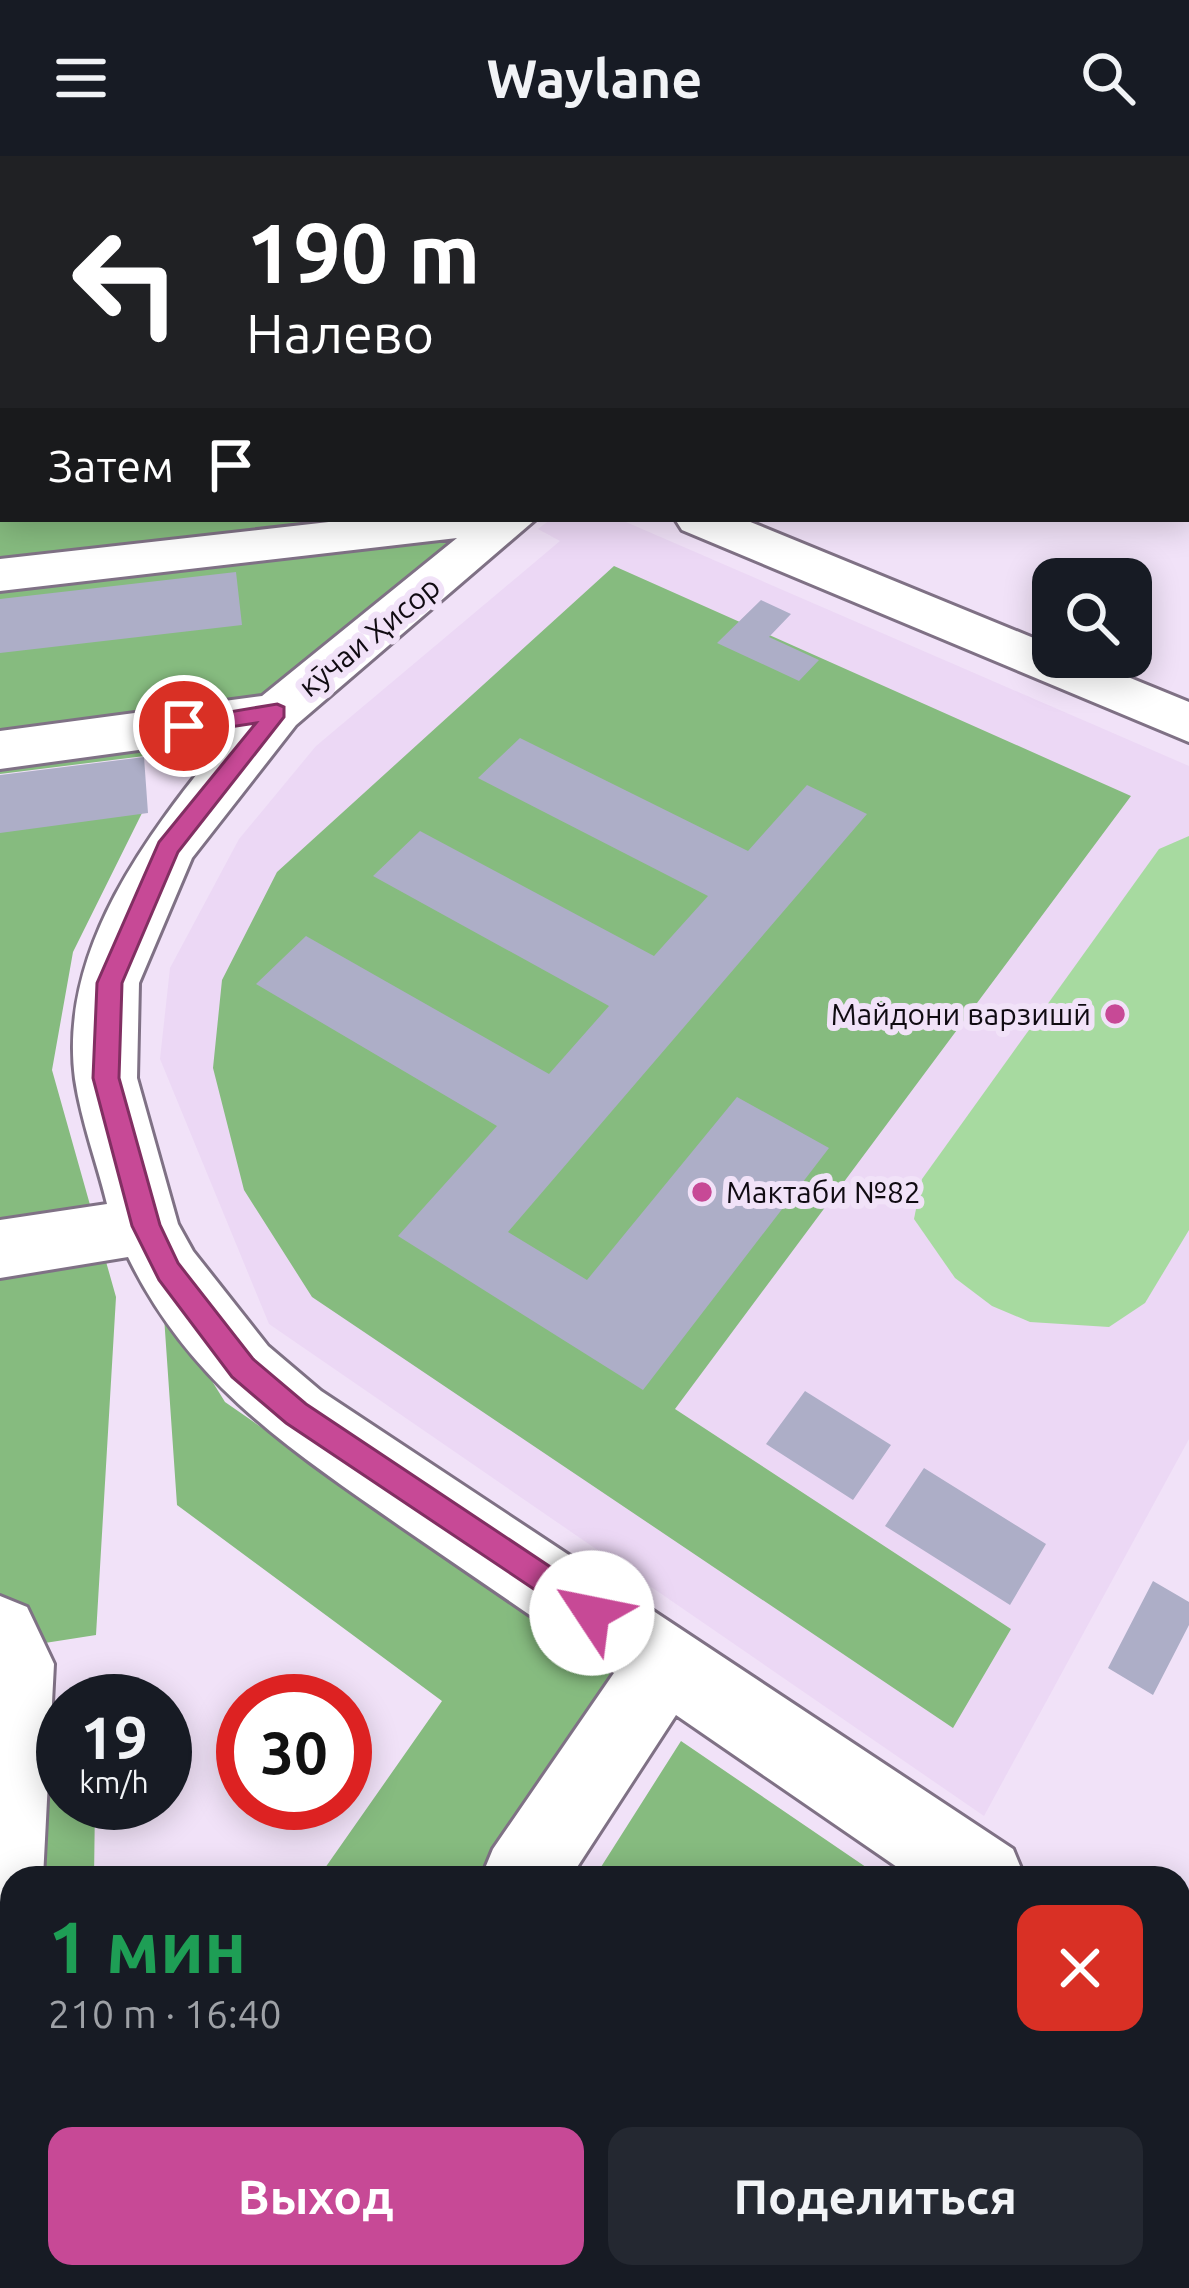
<!DOCTYPE html>
<html lang="ru">
<head>
<meta charset="utf-8">
<style>
	:root { --surface:#171b24; --page:#242831; --text:#f1f3f6; --muted:#9ea1a6; --accent:#c74996 }
	body { margin:0; font-family:Ubuntu,sans-serif; background:var(--page); color:var(--text); height:100vh; display:flex; flex-direction:column; font-size:45px; white-space:nowrap }
	* { box-sizing:border-box; margin:0 }
	p { font-size:39px; color:var(--muted) }
	.icon { flex:none; width:66px; height:66px; fill:none; stroke:currentColor; stroke-width:2; stroke-linecap:round; stroke-linejoin:round }
	.map { position:relative; flex:1; overflow:hidden }
	.side { position:absolute; left:0px; top:1710px; width:1191px; height:423px; display:flex; flex-direction:column; background:var(--surface); border-radius:36px 36px 0 0; box-shadow:0 6px 30px #0003 }
	.side>* { flex:none }
	.banner { position:absolute; left:0px; top:0px; width:1191px; height:366px; box-shadow:0 6px 30px #0003; background:#202124; color:#fff; overflow:hidden }
	.fabs { position:absolute; left:1032px; top:402px; display:grid; gap:24px }
	.fabs a { display:grid; place-items:center; width:120px; height:120px; border-radius:24px; background:var(--surface); box-shadow:0 6px 30px #0003; font-size:60px }
	.speed { position:absolute; left:36px; top:1518px; display:flex; gap:24px; font-size:60px; font-weight:700; text-align:center }
	.speed>* { display:grid; place-content:center; width:156px; height:156px; border-radius:50%; background:var(--surface); box-shadow:0 6px 30px #0003; line-height:1 }
	.speed small { font-size:30px; font-weight:400 }
	.speed .limit { border:18px solid #d22; background:#fff; color:#111 }
	.pin { position:absolute; display:grid; place-items:center; width:102px; height:102px; color:#fff; margin:-51px; border:6px solid #fff; border-radius:50%; box-shadow:0 3px 12px #0007 }
	.me { position:absolute; width:132px; margin:-66px; rotate:304deg; stroke-linejoin:round; filter:drop-shadow(0 0 9px #0008) }
	.turn { display:flex; align-items:center; gap:42px; height:252px; padding:0 48px; font-size:54px }
	.turn .icon { width:156px; height:156px; stroke-width:2.5 }
	.turn b { display:block; font-size:84px; line-height:102px }
	.then { display:flex; align-items:center; height:114px; padding:0 48px; background:#0003; gap:24px; font-size:45px }
	.round { display:grid; place-items:center; flex:none; width:126px; height:126px; border-radius:24px; background:var(--page) }
	.head { display:flex; align-items:center; justify-content:space-between; height:204px; padding:0 48px }
	h1 { font-size:72px; font-weight:700; line-height:90px; color:#1e9e55 }
	.primary-button { display:flex; gap:24px; margin-top:auto; padding:24px 48px }
	.primary-button a { flex:1; height:138px; border-radius:24px; background:var(--accent); color:#fff; font-size:48px; font-weight:700; line-height:138px; text-align:center }
	.primary-button a+a { background:var(--page); color:var(--text) }
	header { display:flex; justify-content:space-between; align-items:center; height:156px; padding:0 48px; background:var(--surface); font-size:54px; font-weight:700 }
	.map>svg:first-child { display:block }
	.built { fill:#ecd8f5 }
	.green { fill:#a7daa0 }
	.forest { fill:#86bb7f }
	.building { fill:#adaec7 }
	.lines { fill:none; stroke-linecap:round; stroke-linejoin:round }
	.minor-casing { stroke:#7f7185; stroke-width:6 }
	.minor { fill:#fff; fill-rule:evenodd }
	.route { fill:#c74996; stroke:#812f62; stroke-width:3 }
	.poi-dot { fill:#c74996; stroke:#f1e2f8; stroke-width:4.5 }
	.labels { text-anchor:middle; dominant-baseline:central; stroke-width:12; stroke-linejoin:round; paint-order:stroke }
	.street-label { font-size:30px; fill:#100b12; stroke:#f1e2f8 }
	.poi-label { font-size:30px; fill:#100b12; stroke:#f1e2f8; text-anchor:end }
</style>
</head>
<body>
<header><svg class="icon" aria-label="menu" viewBox="0 0 24 24"><path d="M4 6h16M4 12h16M4 18h16"/></svg>Waylane<svg class="icon" aria-label="search" viewBox="0 0 24 24"><circle cx="10" cy="10" r="6"/><path d="M15 15l6 6"/></svg></header>
<div class="map">
<svg width="1189" height="2132" viewBox="0 0 1189 2132">
	<rect width="100%" height="100%" fill="#f1e2f8"/>
	<path class="built" d="M551,363H619L1189,610V1283L984,1660L269,1168L160,903L170,812L239,683L316,590L560,385L538,373Z"/>
	<path class="green" d="M1189,680V1074L1145,1147L1109,1171L1030,1166L992,1150L955,1122L914,1063L922,1023L1159,693Z"/>
	<path class="forest" d="M0,0H1119L3,3V57Z
		M0,120L3,363H484L201,593L0,618Z
		M614,410L1131,640L675,1253L1011,1473L953,1572L312,1141L244,1034L213,912L222,824L277,716Z
		M147,647L73,796L52,914L116,1141L96,1479L0,1494V665Z
		M163,1146L225,1246L616,1518L476,1722H318L442,1545L177,1349Z
		M681,1585L882,1722H594Z
		M63,1601V1647H95L94,1722H12V2121H88V2132H0V1609Z
		M1179,1924L1189,1931V2132H332L339,2121H1179Z"/>
	<path class="building" d="M236,416L242,469L0,497V443Z
		M761,444L791,458L769,481L819,504L799,525L717,487Z
		M520,582L748,695L807,629L867,658L508,1076L587,1124L737,941L829,992L643,1234L398,1080L497,970L256,828L306,780L549,918L609,850L373,720L420,675L654,800L708,740L478,622Z
		M144,601L148,657L0,677V619Z
		M805,1235L891,1289L853,1344L766,1288Z
		M924,1312L1046,1388L1010,1449L885,1370Z
		M1153,1425L1189,1446V1469L1153,1539L1108,1512Z
		M833,2121H1127L1142,2132H846Z"/>
	<g class="lines">
		<g class="minor-casing">
			<path id="minor" d="M723,0H763L765,3H725Z
				M0,26H3V51H0Z
				M1188,150H1189V177H1188Z
				M0,190L3,191V220L0,219Z
				M355,363H536L296,569L192,702L139,827L137,922L178,1068L193,1095L268,1190L321,1235L1013,1693L1025,1722H913L676,1559L570,1722H481L493,1693L614,1517C543,1468 472,1419 400,1370C288,1292 190,1228 128,1101L0,1122V1064L107,1048C97,1007 81,965 75,923C58,793 149,676 226,582L0,613V575L262,540L457,382L0,435V403Z
				M675,363H743L1053,490V501H1079L1189,546V586L682,374Z
				M0,1440L27,1451L54,1508L43,1722H12V1788L0,1793Z
				M1179,1811L1189,1816V1904L1179,1900Z
				M0,1881L12,1886V1977L0,1972Z
				M208,2121H302L297,2132H203Z"/>
		</g>
		<use href="#minor" class="minor"/>
	</g>
	<path class="route" d="M277,548L284,551V561L178,696L122,827L119,922L160,1069L178,1107L253,1203L306,1248L603,1446L608,1457L603,1468L592,1472L286,1267L232,1221L159,1124L132,1070L93,922L97,827L159,686L256,567L184,578L176,575V565Z"/>
	<g class="poi-dot">
		<circle cx="1115" cy="858" r="12"/>
		<circle cx="702" cy="1036" r="12"/>
	</g>
	<g class="labels">
		<g class="street-label">
			<text transform="translate(369 480) rotate(-39)">кӯчаи Ҳисор</text>
		</g>
		<g class="poi-label">
			<text x="1091" y="858">Майдони варзишӣ</text>
			<text x="726" y="1036" text-anchor="start">Мактаби №82</text>
		</g>
	</g>
</svg>
<div class="fabs">
<a><svg class="icon" aria-label="search" viewBox="0 0 24 24"><circle cx="10" cy="10" r="6"/><path d="M15 15l6 6"/></svg></a>
</div>
<div class="speed"><div>19<small>km/h</small></div><div class="limit">30</div></div>
<div class="pin" style="left:184px;top:570px;background:#d93025"><svg class="icon" aria-label="arrive" viewBox="0 0 24 24"><path d="M6 21V4h12l-3 4 3 4H6"/></svg></div>
<svg class="me" style="left:592px;top:1457px" viewBox="-20 -20 40 40"><circle r="19" fill="#fff"/><path d="M0-13L10 11 0 6-10 11z" fill="#c74996"/></svg>
<div class="banner">
<div class="turn"><svg class="icon" aria-label="left" viewBox="0 0 24 24"><path d="M17 20v-9H6M10 6l-5 5 5 5"/></svg><div><b>190 m</b>Налево</div></div>
<div class="then">Затем<svg class="icon" aria-label="arrive" viewBox="0 0 24 24"><path d="M6 21V4h12l-3 4 3 4H6"/></svg></div>
</div>
<section class="side">
<div class="head"><div><h1>1 мин</h1><p>210 m · 16:40</p></div><a class="round" style="background:#d93025;color:#fff"><svg class="icon" aria-label="close" viewBox="0 0 24 24"><path d="M6 6l12 12M18 6L6 18"/></svg></a></div>
<div class="primary-button"><a>Выход</a><a>Поделиться</a></div>
</section>
</div>
</body>
</html>
